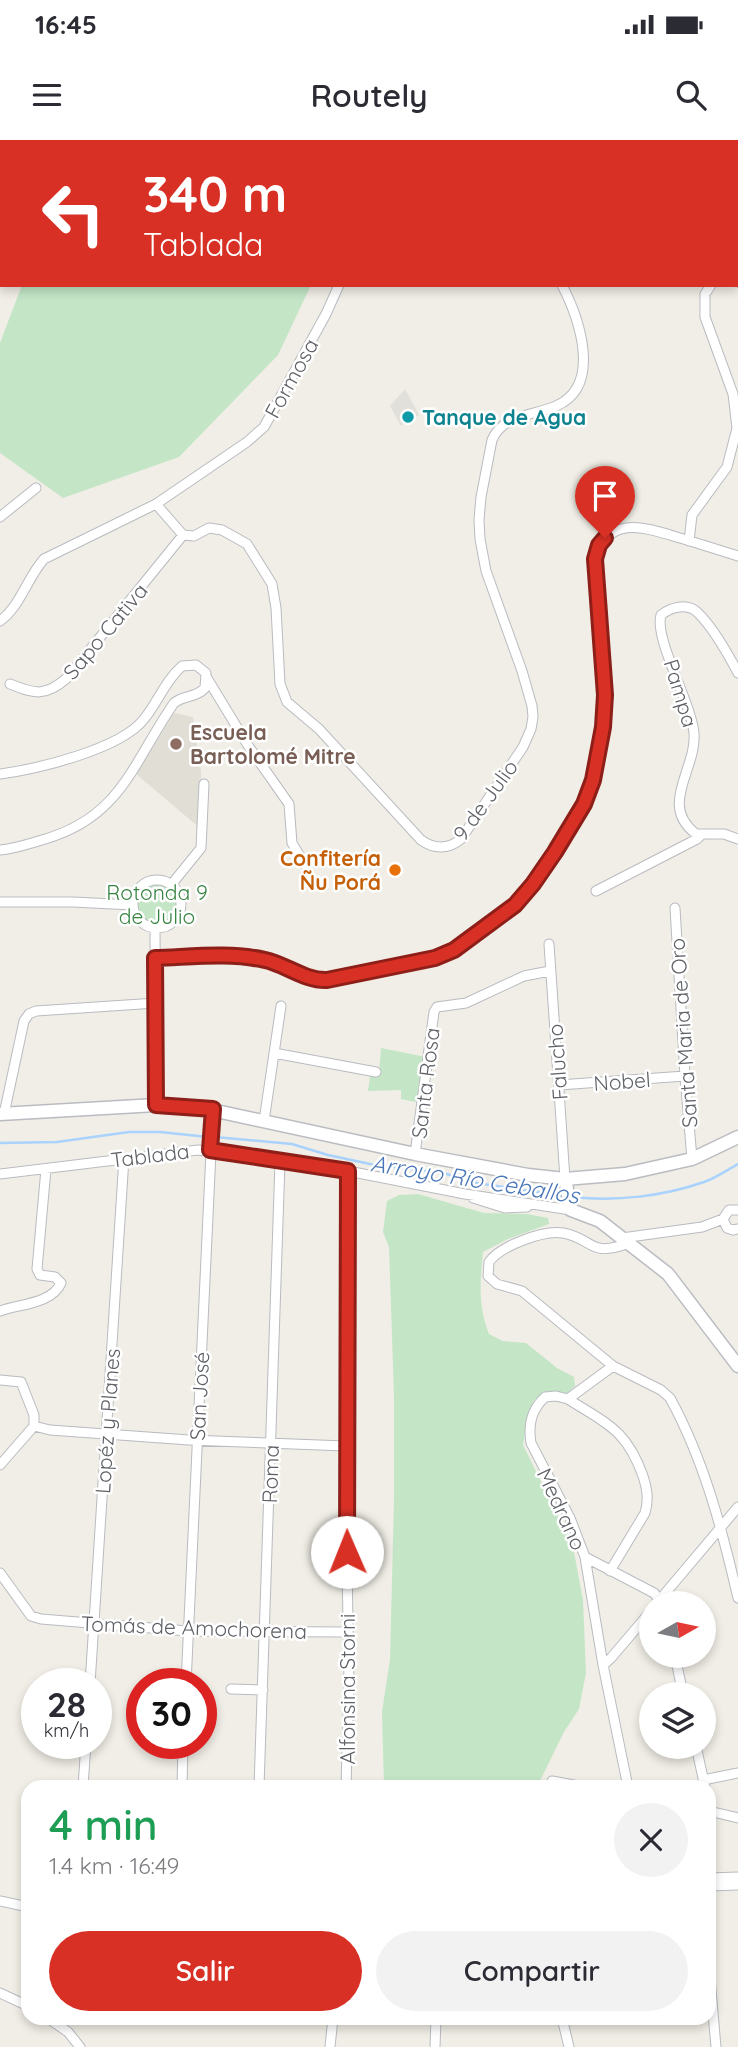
<!DOCTYPE html>
<html lang="es">
<head>
<meta charset="utf-8">
<style>
	:root { --surface:#fff; --page:#f2f2f3; --text:#2b2b33; --muted:#7c7c81; --accent:#d93025 }
	body { margin:0; font-family:Quicksand,sans-serif; background:var(--page); color:var(--text); height:100vh; display:flex; flex-direction:column; font-size:26px; white-space:nowrap }
	* { box-sizing:border-box; margin:0 }
	p { font-size:23px; color:var(--muted) }
	.icon { flex:none; width:38px; height:38px; fill:none; stroke:currentColor; stroke-width:2; stroke-linecap:round; stroke-linejoin:round }
	.map { position:relative; flex:1; overflow:hidden }
	.side { position:absolute; left:21px; top:1640px; width:695px; height:245px; display:flex; flex-direction:column; background:var(--surface); border-radius:21px; box-shadow:0 4px 10px #0003 }
	.side>* { flex:none }
	.hud { position:absolute; left:0px; top:0px; width:738px; height:147px; box-shadow:0 4px 10px #0003; background:#d93025; color:#fff; overflow:hidden }
	.needle { width:46px; rotate:81deg }
	.controls { position:absolute; left:639px; top:1451px; display:grid; gap:14px }
	.controls a { display:grid; place-items:center; width:77px; height:77px; border-radius:50%; background:var(--surface); box-shadow:0 4px 10px #0003; font-size:35px }
	.speed { position:absolute; left:21px; top:1528px; display:flex; gap:14px; font-size:35px; font-weight:700; text-align:center }
	.speed>* { display:grid; place-content:center; width:91px; height:91px; border-radius:50%; background:var(--surface); box-shadow:0 4px 10px #0003; line-height:1 }
	.speed small { font-size:18px; font-weight:400 }
	.speed .limit { border:10px solid #d22; background:#fff; color:#111 }
	.pin { position:absolute; display:grid; place-items:center; width:60px; height:60px; color:#fff; margin:-72px -30px; border-radius:50% 50% 50% 0; rotate:-45deg; box-shadow:0 0 7px #0007 }
	.pin .icon { rotate:45deg }
	.me { position:absolute; width:77px; margin:-38px; rotate:359deg; stroke-linejoin:round; filter:drop-shadow(0 0 5px #0008) }
	.turn { display:flex; align-items:center; gap:24px; height:147px; padding:0 28px; font-size:32px }
	.turn .icon { width:91px; height:91px; stroke-width:2.5 }
	.turn b { display:block; font-size:49px; line-height:60px }
	.round { display:grid; place-items:center; flex:none; width:74px; height:74px; border-radius:37px; background:var(--page) }
	.summary { display:flex; align-items:center; justify-content:space-between; height:119px; padding:0 28px }
	h1 { font-size:42px; font-weight:600; line-height:52px; color:#1e9e55 }
	.action { display:flex; gap:14px; margin-top:auto; padding:14px 28px }
	.action a { flex:1; height:80px; border-radius:42px; background:var(--accent); color:#fff; font-size:28px; font-weight:600; line-height:80px; text-align:center }
	.action a+a { background:var(--page); color:var(--text) }
	.status { display:flex; justify-content:space-between; align-items:center; height:49px; padding:0 35px; background:var(--surface); direction:ltr }
	.status svg { height:19px; fill:currentColor }
	header { display:flex; justify-content:space-between; align-items:center; height:91px; padding:0 28px; background:var(--surface); font-size:32px; font-weight:600 }
	.map>svg:first-child { display:block }
	.industrial { fill:#e2e0db }
	.education { fill:#e0ded5 }
	.green { fill:#c4e6c7 }
	.lines { fill:none; stroke-linecap:round; stroke-linejoin:round }
	.stream { stroke:#a9d2fd; stroke-width:2.5 }
	.street-casing { stroke:#b9bbc0; stroke-width:11 }
	.secondary-casing { stroke:#babcc2; stroke-width:15 }
	.street { stroke:#fff; stroke-width:9 }
	.secondary { stroke:#fff; stroke-width:12 }
	.route-casing { stroke:#8d1f18; stroke-width:18 }
	.route { stroke:#d93025; stroke-width:12 }
	.culture-dot { fill:#0f9aa8; stroke:#fff; stroke-width:2.5 }
	.education-dot { fill:#8d6e63; stroke:#fff; stroke-width:2.5 }
	.food-dot { fill:#e8710a; stroke:#fff; stroke-width:2.5 }
	.labels { text-anchor:middle; dominant-baseline:central; stroke-width:5; stroke-linejoin:round; paint-order:stroke }
	.street-label { font-size:21px; fill:#5e6166; stroke:#fff }
	.culture-label { font-size:21px; font-weight:bold; fill:#0d838f; stroke:#fff; text-anchor:start }
	.education-label { font-size:21px; font-weight:bold; fill:#785e54; stroke:#fff; text-anchor:start }
	.food-label { font-size:21px; font-weight:bold; fill:#c56008; stroke:#fff; text-anchor:end }
	.park-label { font-size:21px; fill:#378441; stroke:#fff }
	.water-label { font-size:23px; font-style:italic; fill:#4876b8; stroke:#fff }
</style>
</head>
<body>
<div class="status"><b>16:45</b><svg viewBox="0 0 49 12"><path d="M0 12V9h3v3zM5 12V6h3v6zM10 12V3h3v9zM15 12V0h3v12zM26 1h20v11H26zM47 4h2v5h-2z"/></svg></div>
<header><svg class="icon" aria-label="menu" viewBox="0 0 24 24"><path d="M4 6h16M4 12h16M4 18h16"/></svg>Routely<svg class="icon" aria-label="search" viewBox="0 0 24 24"><circle cx="10" cy="10" r="6"/><path d="M15 15l6 6"/></svg></header>
<div class="map">
<svg width="738" height="1907" viewBox="0 0 738 1907">
	<rect width="100%" height="100%" fill="#f0eee6"/>
	<path class="industrial" d="M405,249L419,275L401,286L390,266Z"/>
	<path class="education" d="M174,573L193,577L201,632V689L136,634Z"/>
	<path class="green" d="M22,145H311L278,215L179,317L63,358L0,313V203Z
		M133 764a24 24 0 1 1 48 0a24 24 0 1 1-48 0Z
		M381,908L426,917L421,963L401,959V950L368,951L370,936L379,937Z
		M418,1054L484,1073L527,1074L548,1078L549,1084L508,1099L483,1112C480,1142 478,1166 489,1194L503,1201L526,1203L557,1228L574,1237L575,1246L566,1254L546,1252L534,1260L527,1281L523,1305L573,1407L583,1460L586,1533L579,1569L564,1592L537,1647H384L382,1572L390,1519L394,1360V1256L389,1107L383,1092L387,1061L399,1055Z"/>
	<g class="lines">
		<path class="stream" d="M215,997L292,1004L328,1015L370,1024L443,1033L477,1043L563,1056
			M0,1003L57,1002L129,992H160L208,997
			M573,1057C615,1062 664,1056 704,1042C716,1038 727,1030 738,1024"/>
		<g class="street-casing">
			<path id="street" d="M549,0V2
				M421,2L422,0
				M608,2L623,0
				M737,142H738
				M156,364L247,302L264,287L326,174L339,145
				M0,377L36,348
				M689,401L692,375L727,327L737,288L733,254L705,177V154L711,145
				M0,481C20,467 27,438 44,419L156,364L183,395L194,396L209,388L222,390L247,404L272,444L276,468L280,544L287,562L319,589L421,700C435,710 449,709 461,699L523,607L531,589L533,577L532,566L522,531L486,431L480,399L479,380L481,357L492,300C503,274 533,276 556,266C603,246 579,178 562,145
				M738,533C728,514 713,487 697,472C687,463 671,467 661,475C654,499 691,562 694,593C697,629 658,665 696,694H724L738,699
				M207,538L249,607L289,664L292,703L306,726
				M10,544C35,554 45,557 67,538L183,395
				M0,634C38,629 121,609 144,579C158,562 165,541 182,526L196,525L206,533L205,548C196,558 184,555 174,563C132,624 121,678 42,700C28,704 14,709 0,710
				M133 764a24 24 0 1 1 48 0a24 24 0 1 1-48 0Z
				M171,745L201,708L204,644
				M596,751L697,699L702,694
				M0,762H73L133,765
				M675,768L685,936L692,1019
				M155,788L156,965
				M549,804L565,1039
				M155,818L251,817L267,820L313,839L327,840L445,815L515,765L533,744L555,712L584,664L593,640L603,587L605,555L595,420C608,373 646,388 680,398C700,404 719,410 738,416
				M274,913L376,932
				M559,945L685,936
				M4,974L24,881L29,874L36,871L156,863
				M264,981L281,866
				M415,1014L434,872L437,867L466,863L524,836L550,831
				M0,1034L198,1010L348,1031L465,1054L571,1070
				M473,1058L505,1068L527,1067
				M738,1070H729L723,1079L727,1088L733,1090L738,1089
				M622,1098L702,1087L723,1079
				M629,1103C588,1118 595,1099 563,1093C543,1090 500,1106 489,1122L488,1136L497,1144L522,1151L613,1226L661,1250L670,1258C704,1320 722,1389 738,1458
				M0,1171C19,1164 52,1164 61,1143L55,1137L40,1135L37,1129L46,1029
				M613,1226L568,1259L556,1256L545,1257C531,1270 528,1285 531,1303L570,1378L585,1417L603,1525L628,1647
				M0,1240L21,1242L34,1275V1286L0,1325
				M568,1259C607,1284 626,1289 643,1336C647,1349 649,1359 645,1373L610,1431
				M34,1286L50,1290L189,1300L345,1306
				M585,1417L654,1453L661,1462
				M0,1433L31,1476L41,1479L188,1491L348,1492
				M657,1463L738,1367
				M675,1516L683,1554
				M603,1525L611,1518L651,1471
				M90,1544L124,1018
				M186,1544L213,969
				M231,1549L263,1550
				M696,1606L705,1647
				M703,1640L738,1633
				M552,1641L585,1647
				M83,1647L86,1603
				M182,1647L183,1603
				M259,1647L280,1022
				M346,1647L349,1542L345,1306L348,1031
				M709,1671L738,1678
				M709,1738L738,1737
				M709,1746L738,1745
				M0,1761L28,1767
				M709,1827L716,1907
				M0,1853L28,1866
				M48,1878L68,1892L80,1907
				M562,1878L569,1907
				M330,1907L333,1878
				M435,1907L436,1878"/>
		</g>
		<g class="secondary-casing">
			<path id="secondary" d="M0,974L156,965L198,967L415,1014L528,1035L565,1039L625,1034L692,1019L738,997
				M565,1039L571,1070L600,1081L668,1134L738,1226"/>
		</g>
		<use href="#street" class="street"/>
		<use href="#secondary" class="secondary"/>
	</g>
	<g class="lines">
		<g class="route-casing">
			<path id="route" d="M347,1412L348,1031L210,1010L213,969L156,965L155,818C191,817 229,812 265,820C285,824 305,841 327,840L435,818L454,810L515,765L533,744L555,712L584,664L593,640L603,587L605,555L595,419L599,405L605,398"/>
		</g>
		<use href="#route" class="route"/>
	</g>
	<circle class="culture-dot" cx="408" cy="277" r="7"/>
	<circle class="education-dot" cx="176" cy="604" r="7"/>
	<circle class="food-dot" cx="395" cy="730" r="7"/>
	<g class="labels">
		<g class="street-label">
			<text transform="translate(291 238) rotate(-61)">Formosa</text>
			<text transform="translate(105 491) rotate(-50)">Sapo Cativa</text>
			<text transform="translate(681 553) rotate(73)">Pampa</text>
			<text transform="translate(485 660) rotate(-54)">9 de Julio</text>
			<text transform="translate(683 893) rotate(-94)">Santa Maria de Oro</text>
			<text transform="translate(557 922) rotate(-94)">Falucho</text>
			<text transform="translate(622 941) rotate(-4)">Nobel</text>
			<text transform="translate(425 943) rotate(-83)">Santa Rosa</text>
			<text transform="translate(150 1015) rotate(-7)">Tablada</text>
			<text transform="translate(199 1256) rotate(-87)">San José</text>
			<text transform="translate(107 1281) rotate(-86)">Lopéz y Planes</text>
			<text transform="translate(270 1334) rotate(-88)">Roma</text>
			<text transform="translate(562 1369) rotate(65)">Medrano</text>
			<text transform="translate(194 1487) rotate(2)">Tomás de Amochorena</text>
			<text transform="translate(347 1549) rotate(-90)">Alfonsina Storni</text>
		</g>
		<g class="culture-label">
			<text x="422" y="277">Tanque de Agua</text>
		</g>
		<g class="education-label">
			<text x="190" y="592">Escuela<tspan x="190" dy="24">Bartolomé Mitre</tspan></text>
		</g>
		<g class="food-label">
			<text x="381" y="718">Confitería<tspan x="381" dy="24">Ñu Porá</tspan></text>
		</g>
		<g class="park-label">
			<text x="157" y="752">Rotonda 9<tspan x="157" dy="24">de Julio</tspan></text>
		</g>
		<g class="water-label">
			<text transform="translate(475 1039) rotate(9)">Arroyo Río Ceballos</text>
		</g>
	</g>
</svg>
<div class="controls">
<a><svg class="needle" viewBox="-14 -14 28 28"><path d="M0-13l5 13h-10z" fill="#e53935"/><path d="M0 13l5-13h-10z" fill="#7c7c81"/></svg></a>
<a><svg class="icon" aria-label="layers" viewBox="0 0 24 24"><path d="M12 4l9 5-9 5-9-5zM3 14l9 5 9-5"/></svg></a>
</div>
<div class="speed"><div>28<small>km/h</small></div><div class="limit">30</div></div>
<div class="pin" style="left:605px;top:398px;background:#d93025"><svg class="icon" aria-label="arrive" viewBox="0 0 24 24"><path d="M6 21V4h12l-3 4 3 4H6"/></svg></div>
<svg class="me" style="left:347px;top:1412px" viewBox="-20 -20 40 40"><circle r="19" fill="#fff"/><path d="M0-13L10 11 0 6-10 11z" fill="#d93025"/></svg>
<div class="hud">
<div class="turn"><svg class="icon" aria-label="left" viewBox="0 0 24 24"><path d="M17 20v-9H6M10 6l-5 5 5 5"/></svg><div><b>340 m</b>Tablada</div></div>
</div>
<section class="side">
<div class="summary"><div><h1>4 min</h1><p>1.4 km · 16:49</p></div><a class="round"><svg class="icon" aria-label="close" viewBox="0 0 24 24"><path d="M6 6l12 12M18 6L6 18"/></svg></a></div>
<div class="action"><a>Salir</a><a>Compartir</a></div>
</section>
</div>
</body>
</html>
